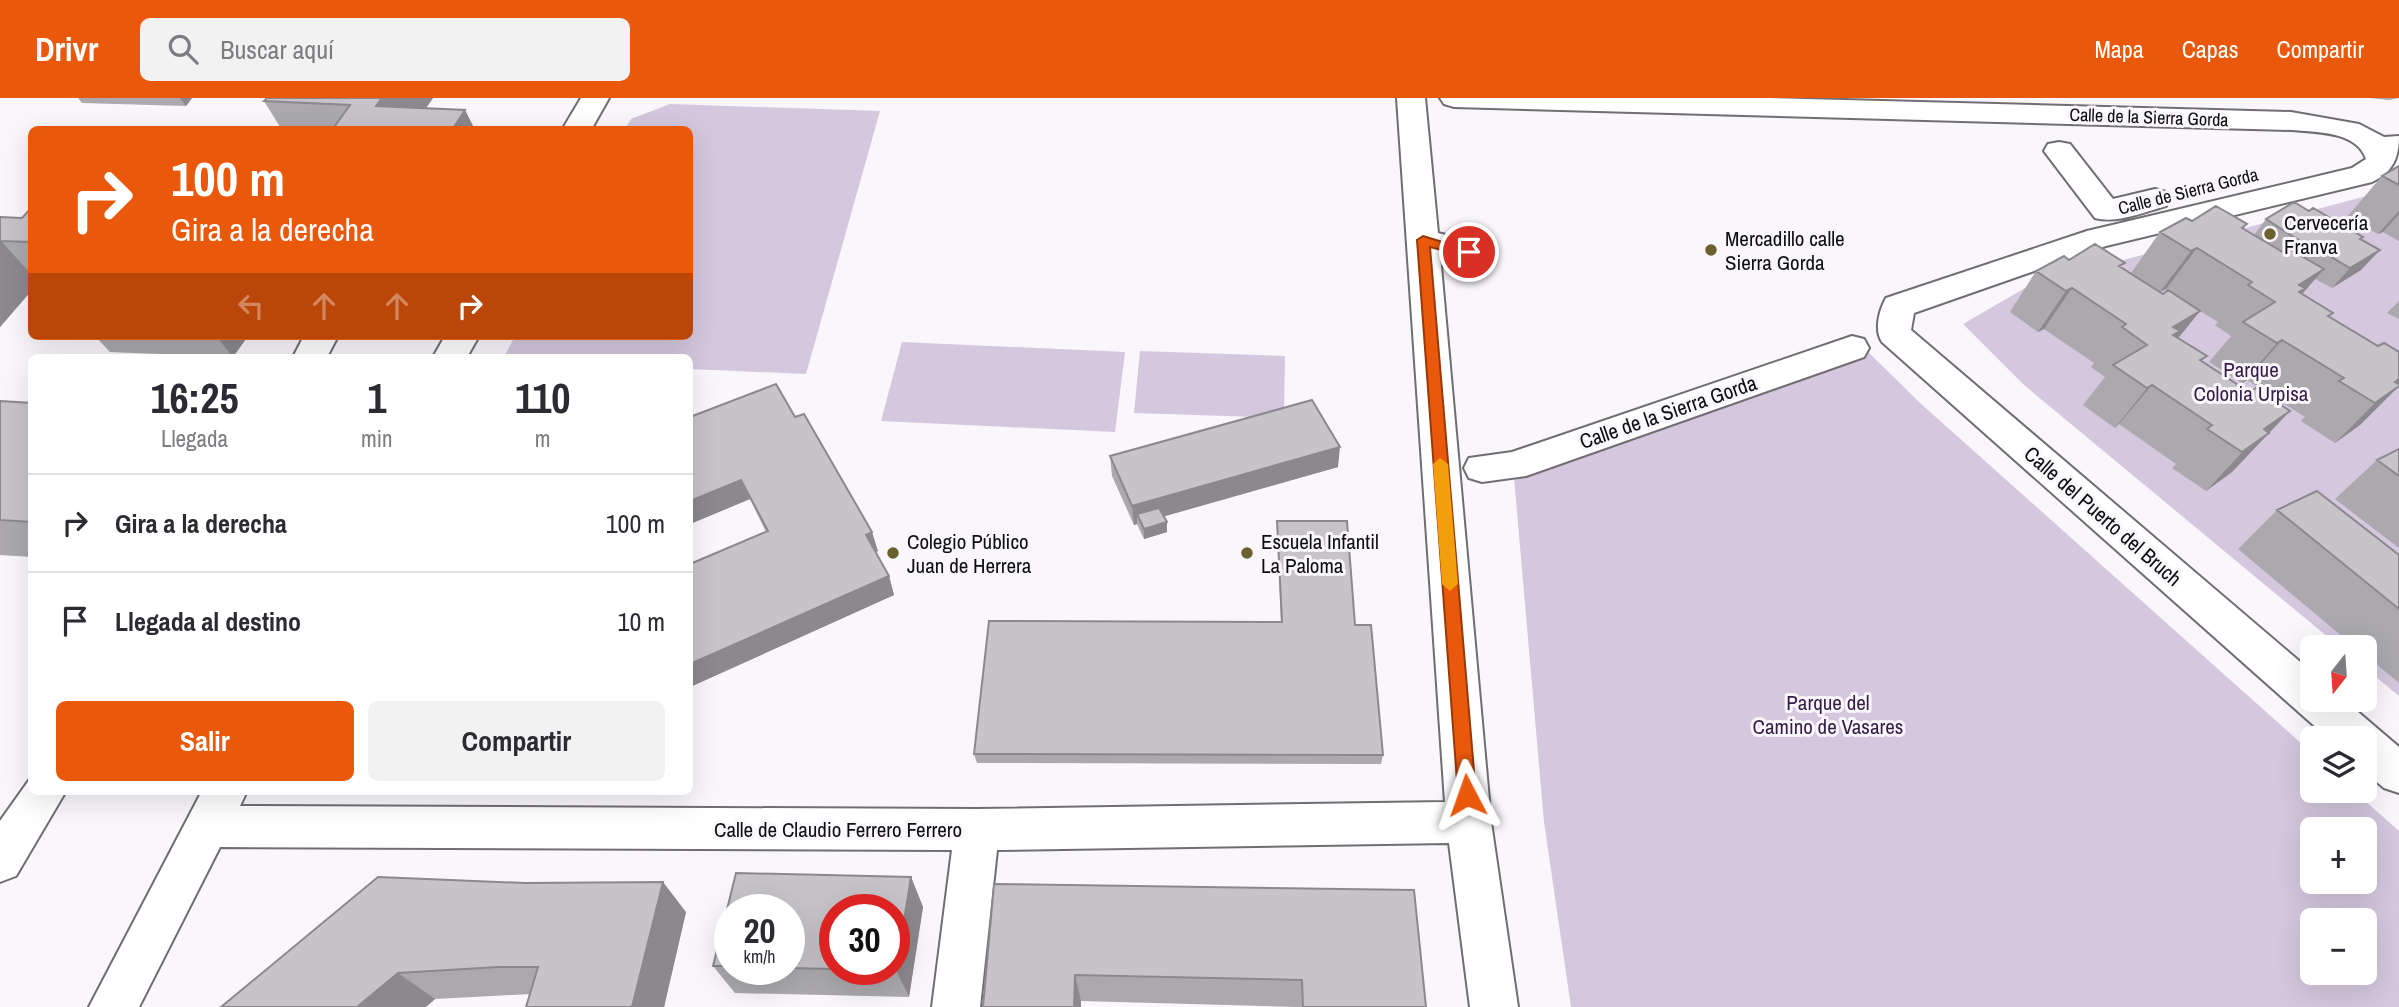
<!DOCTYPE html>
<html lang="es">
<head>
<meta charset="utf-8">
<style>
	:root { --surface:#fff; --page:#f2f2f3; --text:#2b2b33; --muted:#7c7c81; --line:#e1e1e2; --accent:#ea580c }
	body { margin:0; font-family:"Archivo Narrow",sans-serif; background:var(--page); color:var(--text); height:100vh; display:flex; flex-direction:column; font-size:26px; white-space:nowrap }
	* { box-sizing:border-box; margin:0 }
	p { font-size:23px; color:var(--muted) }
	.icon { flex:none; width:38px; height:38px; fill:none; stroke:currentColor; stroke-width:2; stroke-linecap:round; stroke-linejoin:round }
	.map { position:relative; flex:1; overflow:hidden }
	.panel { position:absolute; left:28px; top:256px; width:665px; height:441px; display:flex; flex-direction:column; background:var(--surface); border-radius:10px; box-shadow:0 7px 28px #0002 }
	.panel>* { flex:none }
	.guide { position:absolute; left:28px; top:28px; width:665px; height:214px; border-radius:10px; box-shadow:0 7px 28px #0002; background:#ea580c; color:#fff; overflow:hidden }
	.needle { width:46px; rotate:197deg }
	.controls { position:absolute; left:2300px; top:537px; display:grid; gap:14px }
	.controls a { display:grid; place-items:center; width:77px; height:77px; border-radius:10px; background:var(--surface); box-shadow:0 7px 28px #0002; font-size:35px }
	.speed { position:absolute; left:714px; top:796px; display:flex; gap:14px; font-size:35px; font-weight:700; text-align:center }
	.speed>* { display:grid; place-content:center; width:91px; height:91px; border-radius:50%; background:var(--surface); box-shadow:0 7px 28px #0002; line-height:1 }
	.speed small { font-size:18px; font-weight:400 }
	.speed .limit { border:10px solid #d22; background:#fff; color:#111 }
	.pin { position:absolute; display:grid; place-items:center; width:60px; height:60px; color:#fff; margin:-30px; border:4px solid #fff; border-radius:50%; box-shadow:0 2px 7px #0007 }
	.me { position:absolute; width:77px; margin:-38px; rotate:356deg; stroke-linejoin:round; filter:drop-shadow(0 0 5px #0008) }
	.turn { display:flex; align-items:center; gap:24px; height:147px; padding:0 28px; font-size:32px }
	.turn .icon { width:91px; height:91px; stroke-width:2.5 }
	.turn b { display:block; font-size:49px; line-height:60px }
	.lanes { display:flex; align-items:center; height:66px; padding:0 28px; background:#0003; justify-content:center; gap:35px; direction:ltr }
	.lanes .off { opacity:.35 }
	.eta { display:flex; justify-content:space-evenly; align-items:center; height:119px; text-align:center }
	.eta b { font-size:42px; font-weight:700; line-height:49px }
	.cta { display:flex; gap:14px; margin-top:auto; padding:14px 28px }
	.cta a { flex:1; height:80px; border-radius:10px; background:var(--accent); color:#fff; font-size:28px; font-weight:700; line-height:80px; text-align:center }
	.cta a+a { background:var(--page); color:var(--text) }
	ul { padding:0; list-style:none }
	li { display:flex; align-items:center; gap:21px; height:98px; padding:0 28px; border-top:2px solid var(--line) }
	li div { flex:1 }
	li b { display:block; font-size:26px }
	li em { font-style:normal }
	header { display:flex; align-items:center; gap:42px; box-sizing:border-box; height:98px; padding:0 35px; background:var(--accent); color:#fff }
	header strong { font-size:33px }
	nav { display:flex; gap:38px; margin-inline-start:auto; font-size:24px }
	.search { width:490px; height:63px; background:var(--page); display:flex; align-items:center; gap:18px; box-sizing:border-box; padding:0 24px; border-radius:10px; color:var(--muted); font-size:26px }
	.map>svg:first-child { display:block }
	.green { fill:#d4c7de; fill-rule:evenodd }
	.lines { fill:none; stroke-linecap:round; stroke-linejoin:round }
	.minor-casing { stroke:#706e73; stroke-width:4 }
	.minor { fill:#fff; fill-rule:evenodd }
	.wall { fill:#aba9ad; fill-rule:evenodd }
	.shaded-wall { fill:#8b898d }
	.building { fill:#c7c4c9; stroke:#8b898d; stroke-width:2 }
	.route { fill:#ea580c; stroke:#983908; stroke-width:2 }
	.slow { fill:#f59e0b }
	.poi-dot { fill:#6b612e; stroke:#f9f6fc; stroke-width:2.5 }
	.labels { text-anchor:middle; dominant-baseline:central; stroke-width:6; stroke-linejoin:round; paint-order:stroke }
	.far-street-label { font-size:18px; fill:#0e0d0f; stroke:#f9f6fc }
	.poi-label { font-size:21px; fill:#0e0d0f; stroke:#f9f6fc; text-anchor:start }
	.park-label { font-size:21px; fill:#341d45; stroke:#f9f6fc }
	.street-label { font-size:21px; fill:#0e0d0f; stroke:#f9f6fc }
</style>
</head>
<body>
<header>
<strong>Drivr</strong>
<div class="search"><svg class="icon" aria-label="search" viewBox="0 0 24 24"><circle cx="10" cy="10" r="6"/><path d="M15 15l6 6"/></svg>Buscar aquí</div>
<nav><a>Mapa</a><a>Capas</a><a>Compartir</a></nav>
</header>
<div class="map">
<svg width="2399" height="909" viewBox="0 0 2399 909">
	<rect width="100%" height="100%" fill="#f9f6fc"/>
	<path class="green" d="M670,6L880,13L806,276L690,271V259H504L515,238H690V32L625,31L631,21Z
		M2397,90L2399,91V598L2364,569V550L2340,549L2024,287L1963,226L2032,186Z
		M902,244L1125,254L1115,334L881,323Z
		M1861,247L1919,304L2312,655V693H2354L2399,733V909H1571L1544,724L1513,368ZM2312,732H2364V784H2312ZM2312,822H2364V875H2312Z
		M1140,253L1285,258L1284,320L1134,315Z"/>
	<g class="lines">
		<g class="minor-casing">
			<path id="minor" d="M581,0H609L591,32H562Z
				M1397,0H1425L1438,135L1480,146L1485,154L1480,162L1469,165L1440,157L1491,724L1518,909H1470L1449,745L997,752L980,909H932L952,752L220,749L139,909H89L202,693H247L240,708L977,711L1445,704Z
				M1440,0H1770L2291,14L2359,26L2384,39L2399,38C2399,58 2394,74 2372,84L2106,148L1914,215L1911,232L2312,574V602H2344L2399,649V695L2384,690L2364,673V640H2328L1882,244C1874,232 1879,213 1886,200L2087,133L2352,70L2366,61C2357,33 2315,34 2291,32L1454,9L1444,6Z
				M2059,44L2070,46L2113,101L2155,91L2166,94L2170,101L2166,108C2144,114 2117,126 2095,120L2044,53L2048,46Z
				M304,238H338L327,259H293Z
				M445,238H479L467,259H433Z
				M1852,238L1864,241L1869,250L1864,259L1526,378L1482,384L1469,380L1464,370L1469,360L1512,354Z
				M32,678V693H66L16,778L0,784V723Z"/>
		</g>
		<use href="#minor" class="minor"/>
	</g>
	<path class="wall" d="M78,0H192L186,8L82,5Z
		M267,0H433L426,10L465,12L475,32H282L264,3Z
		M2370,0H2399L2389,2Z
		M2399,68V143L2383,134L2378,136L2347,119L2382,78Z
		M32,109V192L0,229V119L22,120Z
		M2266,121L2361,142V172L2332,190L2315,181L2302,196L2329,219L2378,248L2399,254V288L2360,327L2335,345L2301,323L2305,319L2247,282L2242,285L2209,264L2231,238L2215,227L2218,224L2200,213L2178,240L2207,258L2202,263L2249,294L2290,313L2232,374L2206,393L2172,370L2176,366L2119,326L2115,330L2083,307L2105,279L2091,269L2094,265L2044,231L2038,234L2010,214L2036,173L2069,162L2122,170L2163,196L2168,192L2166,191L2160,194L2131,175L2160,134L2192,123L2247,126L2243,131L2254,137Z
		M2399,203V221L2387,215Z
		M95,238H248L233,259L110,254Z
		M0,303L32,305V459L0,457Z
		M795,319L878,453L875,454L889,478L894,497L690,589V466L766,434L750,401L690,426Z
		M2399,351V450L2335,401L2377,362Z
		M1110,358L1338,369L1164,418L1167,424V434L1144,441L1137,426L1134,427L1112,378Z
		M2277,412L2399,457V585L2364,556V550H2356L2238,451Z
		M1277,423L1355,527L1383,657L1381,666L977,665L974,656L1281,524L1277,433Z
		M736,775L911,779L923,809L909,899L735,895L713,868ZM730,812H789V872H730ZM835,812H894V872H835Z
		M525,785L686,814L664,909H526L530,896L435,901L426,909H221Z
		M994,786L1426,909H1297L1081,903Z"/>
	<path class="shaded-wall" d="M180,0H192L186,8Z
		M382,0H433L411,32L376,8Z
		M465,12L475,32H452Z
		M2399,113V116L2383,134L2378,136Z
		M1,143L32,177V192L0,229V145Z
		M2197,150L2166,191L2160,194L2191,153Z
		M2380,152L2361,172L2332,190L2350,170Z
		M2324,171L2288,212L2299,187Z
		M2072,190L2044,231L2038,234L2066,193Z
		M2200,213L2168,253L2173,229Z
		M216,238H248L233,259Z
		M2282,242L2247,282L2242,285L2277,245Z
		M2399,281V286L2390,295L2399,288L2360,327L2335,345Z
		M2152,287L2119,326L2115,330L2147,290Z
		M2290,313L2232,374L2206,393L2264,331Z
		M1340,349L1338,369L1141,425L1137,416V426L1134,427L1132,408Z
		M741,382L750,401L690,426V403Z
		M1167,424V434L1144,441V431Z
		M872,434L878,453L872,456L866,437Z
		M889,478L894,497L690,589V566Z
		M911,779L923,809L909,899L896,872Z
		M663,784L686,814L664,909H632Z
		M398,875L435,901L426,909H357Z
		M1075,877L1081,903V909H1074Z"/>
	<path class="building" d="M267,0H382L376,8L465,12L452,32H332L350,7L264,3Z
		M2399,68V87L2382,78Z
		M2294,104L2309,113L2313,110L2363,139L2360,141L2380,152L2350,170L2321,153L2319,155L2266,121Z
		M2216,108L2247,126L2242,130L2286,156L2291,152L2324,171L2299,187L2305,190L2299,194L2333,215L2328,218L2378,248L2384,245L2399,254V281L2395,284L2399,286V288L2375,305L2339,283L2344,280L2282,242L2277,245L2243,224L2275,204L2248,187L2252,184L2197,150L2191,153L2160,134L2186,120L2192,123Z
		M32,109V144L1,143L0,145V119L22,120Z
		M2095,146L2125,165L2119,168L2163,196L2168,192L2200,213L2173,229L2180,233L2173,237L2207,258L2200,262L2249,294L2256,290L2290,313L2264,331L2269,335L2242,354L2207,331L2212,327L2152,287L2147,290L2113,267L2147,247L2122,229L2126,226L2072,190L2066,193L2036,173L2064,158L2069,162Z
		M776,286L795,319L804,316L872,434L866,437L889,478L690,566V466L768,433L741,382L690,403V319Z
		M1312,302L1340,349L1132,408L1110,358Z
		M0,303L32,305V424L0,422Z
		M2399,351V378L2377,362Z
		M2317,393L2399,457V511L2277,412Z
		M1159,410L1167,424L1144,431L1137,416Z
		M1277,423H1347L1355,527H1371L1383,657L974,656L989,523L1282,524Z
		M736,775L911,779L896,872H860H894V812H835V871L789,870V812H730V868H713Z
		M378,779L525,785L663,784L632,909H526L538,869H498L398,875L357,909H221Z
		M994,786L1414,792L1426,909H1303L1302,882L1075,877L1074,909H983Z"/>
	<path class="route" d="M1423,138L1475,154L1469,159L1430,149L1476,697L1473,703L1467,705L1461,703L1458,697L1417,142Z"/>
	<path class="slow" d="M1440,360L1448,366L1458,486L1450,493L1442,486L1433,366Z"/>
	<g class="poi-dot">
		<circle cx="2270" cy="136" r="7"/>
		<circle cx="1711" cy="152" r="7"/>
		<circle cx="893" cy="455" r="7"/>
		<circle cx="1247" cy="455" r="7"/>
	</g>
	<g class="labels">
		<g class="far-street-label">
			<text transform="translate(2149 19) rotate(2)">Calle de la Sierra Gorda</text>
			<text transform="translate(2188 93) rotate(-14)">Calle de Sierra Gorda</text>
		</g>
		<g class="poi-label">
			<text x="2284" y="124">Cervecería<tspan x="2284" dy="24">Franva</tspan></text>
			<text x="1725" y="140">Mercadillo calle<tspan x="1725" dy="24">Sierra Gorda</tspan></text>
			<text x="907" y="443">Colegio Público<tspan x="907" dy="24">Juan de Herrera</tspan></text>
			<text x="1261" y="443">Escuela Infantil<tspan x="1261" dy="24">La Paloma</tspan></text>
		</g>
		<g class="park-label">
			<text x="2251" y="271">Parque<tspan x="2251" dy="24">Colonia Urpisa</tspan></text>
			<text x="1828" y="604">Parque del<tspan x="1828" dy="24">Camino de Vasares</tspan></text>
		</g>
		<g class="street-label">
			<text transform="translate(1668 314) rotate(-19)">Calle de la Sierra Gorda</text>
			<text transform="translate(2103 418) rotate(41)">Calle del Puerto del Bruch</text>
			<text x="838" y="731">Calle de Claudio Ferrero Ferrero</text>
		</g>
	</g>
</svg>
<div class="controls">
<a><svg class="needle" viewBox="-14 -14 28 28"><path d="M0-13l5 13h-10z" fill="#e53935"/><path d="M0 13l5-13h-10z" fill="#7c7c81"/></svg></a>
<a><svg class="icon" aria-label="layers" viewBox="0 0 24 24"><path d="M12 4l9 5-9 5-9-5zM3 14l9 5 9-5"/></svg></a>
<a>+</a>
<a>−</a>
</div>
<div class="speed"><div>20<small>km/h</small></div><div class="limit">30</div></div>
<div class="pin" style="left:1469px;top:154px;background:#d93025"><svg class="icon" aria-label="arrive" viewBox="0 0 24 24"><path d="M6 21V4h12l-3 4 3 4H6"/></svg></div>
<svg class="me" style="left:1467px;top:697px" viewBox="-20 -20 40 40"><path d="M0-17L14 15 0 8-14 15z" fill="#ea580c" stroke="#fff" stroke-width="4"/></svg>
<div class="guide">
<div class="turn"><svg class="icon" aria-label="right" viewBox="0 0 24 24"><path d="M7 20v-9h11M14 6l5 5-5 5"/></svg><div><b>100 m</b>Gira a la derecha</div></div>
<div class="lanes"><svg class="icon off" aria-label="left" viewBox="0 0 24 24"><path d="M17 20v-9H6M10 6l-5 5 5 5"/></svg><svg class="icon off" aria-label="ahead" viewBox="0 0 24 24"><path d="M12 20V5M6 11l6-6 6 6"/></svg><svg class="icon off" aria-label="ahead" viewBox="0 0 24 24"><path d="M12 20V5M6 11l6-6 6 6"/></svg><svg class="icon" aria-label="right" viewBox="0 0 24 24"><path d="M7 20v-9h11M14 6l5 5-5 5"/></svg></div>
</div>
<section class="panel">
<div class="eta">
<div><b>16:25</b><p>Llegada</p></div>
<div><b>1</b><p>min</p></div>
<div><b>110</b><p>m</p></div>
</div>
<ul>
<li><svg class="icon" aria-label="right" viewBox="0 0 24 24"><path d="M7 20v-9h11M14 6l5 5-5 5"/></svg><div><b>Gira a la derecha</b></div><em>100 m</em></li>
<li><svg class="icon" aria-label="arrive" viewBox="0 0 24 24"><path d="M6 21V4h12l-3 4 3 4H6"/></svg><div><b>Llegada al destino</b></div><em>10 m</em></li>
</ul>
<div class="cta"><a>Salir</a><a>Compartir</a></div>
</section>
</div>
</body>
</html>
